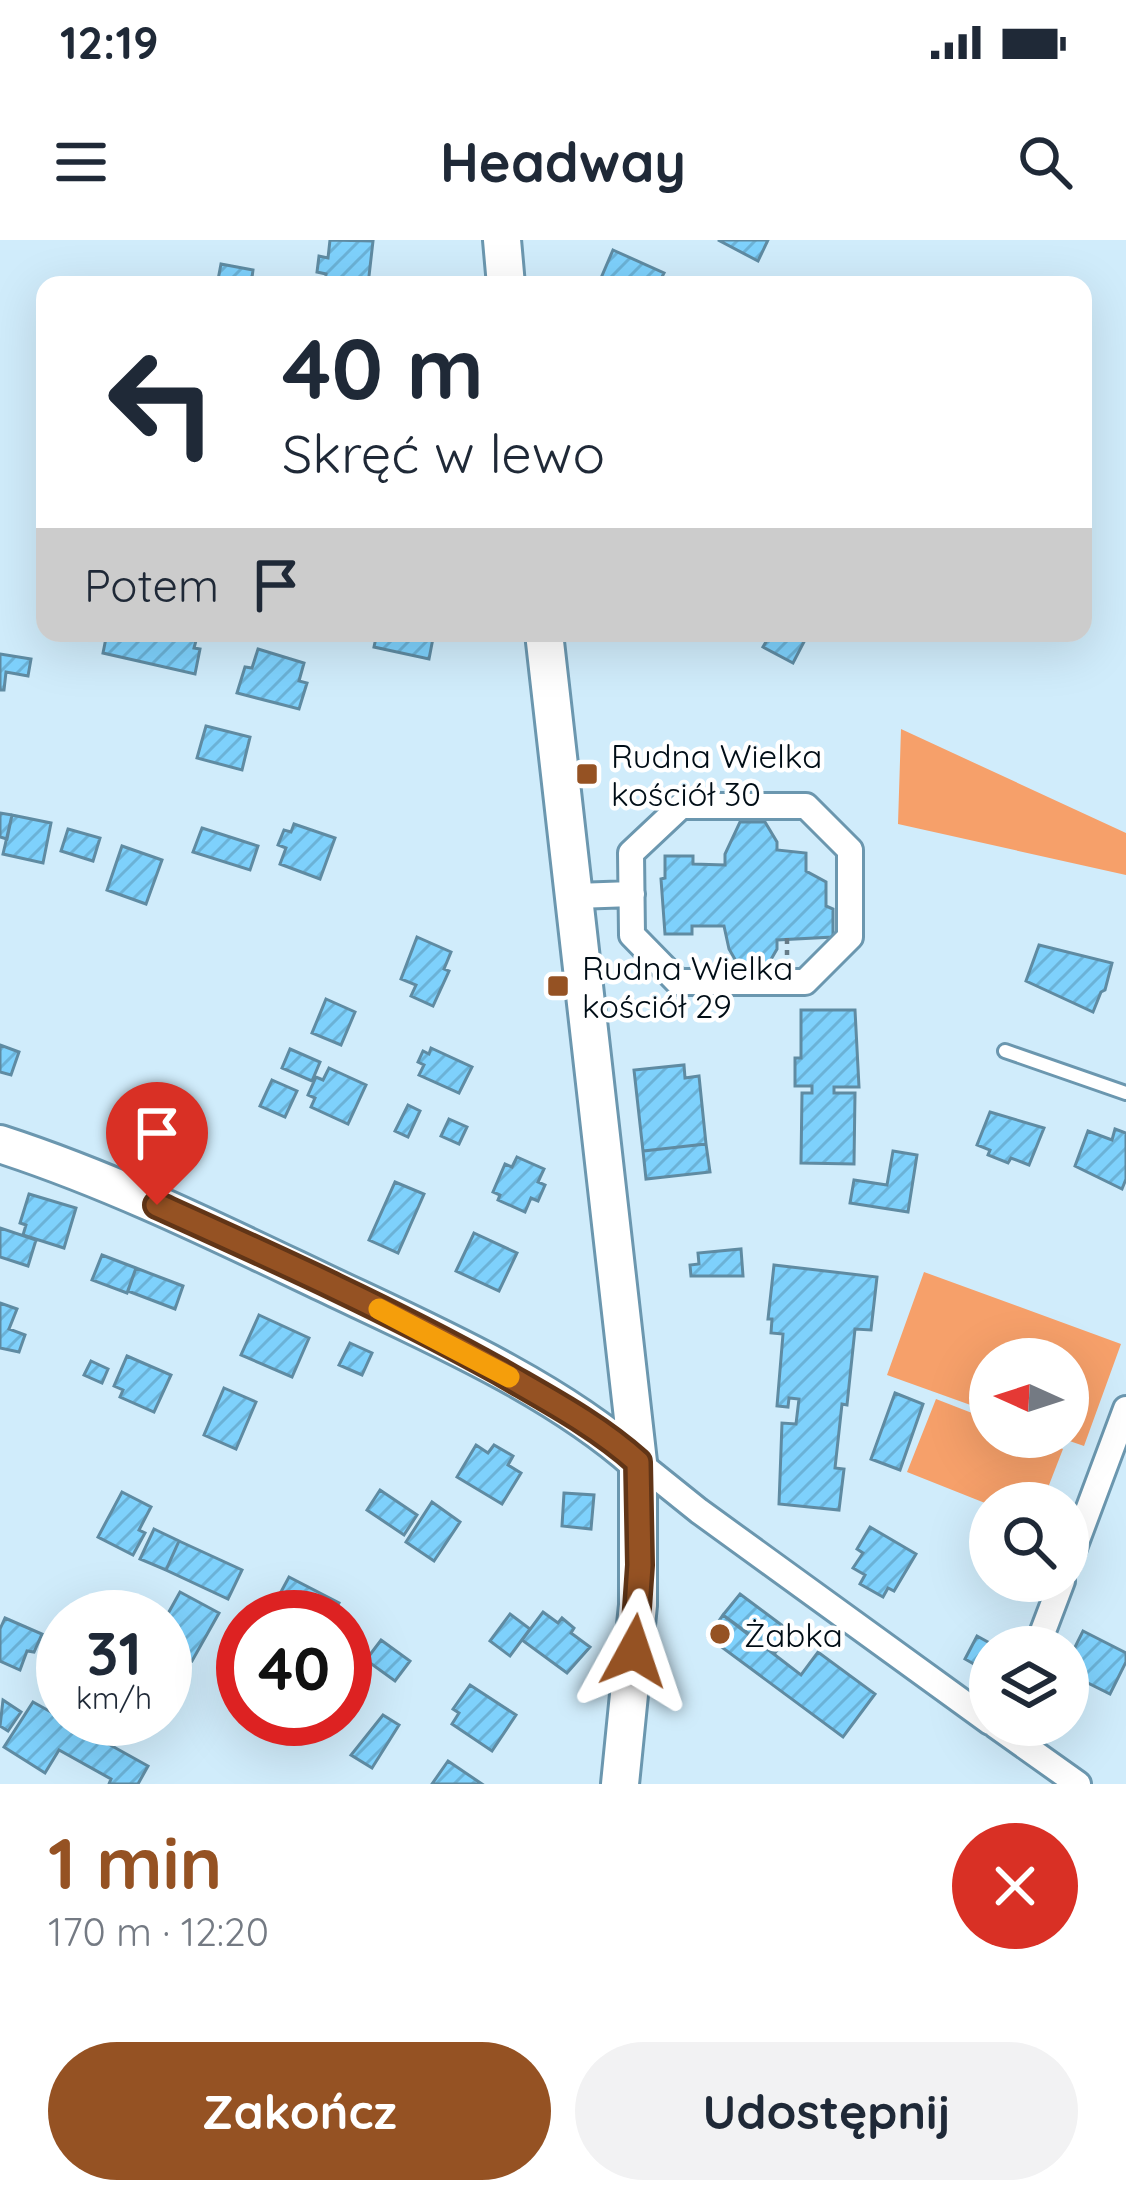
<!DOCTYPE html>
<html lang="pl">
<head>
<meta charset="utf-8">
<style>
	:root { --surface:#fff; --page:#f2f2f3; --text:#1f2937; --muted:#747a83; --accent:#955223 }
	body { margin:0; font-family:Quicksand,sans-serif; background:var(--page); color:var(--text); height:100vh; display:flex; flex-direction:column; font-size:45px; white-space:nowrap }
	* { box-sizing:border-box; margin:0 }
	p { font-size:39px; color:var(--muted) }
	.icon { flex:none; width:66px; height:66px; fill:none; stroke:currentColor; stroke-width:2; stroke-linecap:round; stroke-linejoin:round }
	.map { position:relative; height:1544px; overflow:hidden }
	.side { display:flex; flex-direction:column; background:var(--surface); flex:1 }
	.side>* { flex:none }
	.guide { position:absolute; left:36px; top:36px; width:1056px; height:366px; border-radius:24px; box-shadow:0 12px 48px #0002; background:#fff; color:var(--text); overflow:hidden }
	.needle { width:78px; rotate:273deg }
	.tools { position:absolute; left:969px; top:1098px; display:grid; gap:24px }
	.tools a { display:grid; place-items:center; width:120px; height:120px; border-radius:50%; background:var(--surface); box-shadow:0 12px 48px #0002; font-size:60px }
	.speed { position:absolute; left:36px; top:1350px; display:flex; gap:24px; font-size:60px; font-weight:700; text-align:center }
	.speed>* { display:grid; place-content:center; width:156px; height:156px; border-radius:50%; background:var(--surface); box-shadow:0 12px 48px #0002; line-height:1 }
	.speed small { font-size:30px; font-weight:400 }
	.speed .limit { border:18px solid #d22; background:#fff; color:#111 }
	.pin { position:absolute; display:grid; place-items:center; width:102px; height:102px; color:#fff; margin:-123px -51px; border-radius:50% 50% 50% 0; rotate:-45deg; box-shadow:0 0 12px #0007 }
	.pin .icon { rotate:45deg }
	.me { position:absolute; width:132px; margin:-66px; rotate:5deg; stroke-linejoin:round; filter:drop-shadow(0 0 9px #0008) }
	.turn { display:flex; align-items:center; gap:42px; height:252px; padding:0 48px; font-size:54px }
	.turn .icon { width:156px; height:156px; stroke-width:2.5 }
	.turn b { display:block; font-size:84px; line-height:102px }
	.then { display:flex; align-items:center; height:114px; padding:0 48px; background:#0003; gap:24px; font-size:45px }
	.round { display:grid; place-items:center; flex:none; width:126px; height:126px; border-radius:63px; background:var(--page) }
	.overview { display:flex; align-items:center; justify-content:space-between; height:204px; padding:0 48px }
	h1 { font-size:72px; font-weight:700; line-height:90px; color:var(--accent) }
	.primary-button { display:flex; gap:24px; margin-top:auto; padding:24px 48px }
	.primary-button a { flex:1; height:138px; border-radius:72px; background:var(--accent); color:#fff; font-size:48px; font-weight:700; line-height:138px; text-align:center }
	.primary-button a+a { background:var(--page); color:var(--text) }
	.status { display:flex; justify-content:space-between; align-items:center; height:84px; padding:0 60px; background:var(--surface); direction:ltr }
	.status svg { height:33px; fill:currentColor }
	header { display:flex; justify-content:space-between; align-items:center; height:156px; padding:0 48px; background:var(--surface); font-size:54px; font-weight:700 }
	.map>svg:first-child { display:block }
	.grass { fill:#f6a06a }
	.building { fill:url(#building-hatch); stroke:#5f8ba2; stroke-width:3 }
	.lines { fill:none; stroke-linecap:round; stroke-linejoin:round }
	.lane-casing { stroke:#6b97af; stroke-width:18 }
	.street-casing { stroke:#6b97af; stroke-width:30 }
	.secondary-casing { stroke:#6b97af; stroke-width:42 }
	.path { stroke:#667b87; stroke-width:4.5; stroke-dasharray:6 6; stroke-linecap:butt }
	.lane { stroke:#fff; stroke-width:12 }
	.street { stroke:#fff; stroke-width:24 }
	.secondary { stroke:#fff; stroke-width:36 }
	.route-casing { stroke:#613517; stroke-width:30 }
	.route { stroke:#955223; stroke-width:21 }
	.slow { stroke:#f59e0b; stroke-width:21 }
	.poi-dot { fill:#955223; stroke:#fff; stroke-width:4.5 }
	.labels { text-anchor:middle; dominant-baseline:central; stroke-width:9; stroke-linejoin:round; paint-order:stroke }
	.poi-label { font-size:33px; fill:#000d16; stroke:#fff; text-anchor:start }
</style>
</head>
<body>
<div class="status"><b>12:19</b><svg viewBox="0 0 49 12"><path d="M0 12V9h3v3zM5 12V6h3v6zM10 12V3h3v9zM15 12V0h3v12zM26 1h20v11H26zM47 4h2v5h-2z"/></svg></div>
<header><svg class="icon" aria-label="menu" viewBox="0 0 24 24"><path d="M4 6h16M4 12h16M4 18h16"/></svg>Headway<svg class="icon" aria-label="search" viewBox="0 0 24 24"><circle cx="10" cy="10" r="6"/><path d="M15 15l6 6"/></svg></header>
<div class="map">
<svg width="1126" height="1544" viewBox="0 0 1126 1544">
	<defs>
		<pattern id="building-hatch" width="6" height="6" patternUnits="userSpaceOnUse" patternTransform="scale(3)"><rect width="6" height="6" fill="#7ed1fc"/><path d="M-1 1l2-2M0 6l6-6M5 7l2-2" fill="none" stroke="#6bb2d7"/></pattern>
	</defs>
	<rect width="100%" height="100%" fill="#d0ecfb"/>
	<path class="grass" d="M901,489L1126,593V635L898,584Z
		M924,1032L1121,1104L1084,1206L1058,1197H1068V1119H990V1172L887,1135Z
		M936,1159L990,1180V1197H1033L1063,1209L1042,1263L990,1265L907,1232Z"/>
	<path class="building" d="M330,0L373,1L368,45L325,42L326,34L317,32L319,16L328,18Z
		M718,0H768L758,21Z
		M613,10L664,33L658,45H598Z
		M221,24L253,30L251,45H217Z
		M107,393H198L194,408L200,409L195,434L103,413Z
		M377,393H434L429,419L374,407Z
		M771,393H796L806,398L793,423L763,407Z
		M258,409L304,423L299,441L307,443L299,469L237,453L245,427L252,428Z
		M0,414L31,419L28,436L6,432L4,450H0Z
		M206,486L250,497L242,530L197,518Z
		M0,573L12,575L7,599L0,597Z
		M12,575L51,583L43,623L3,614Z
		M740,582H765L777,602V610L806,613V631L826,642V666L833,669V697L777,700V709L766,728H740L729,709L724,686H692V694H665L661,639L665,638V616H693V624L725,625V614Z
		M294,584L335,598L320,639L280,624L286,608L278,605L284,590L291,592Z
		M202,588L258,606L250,630L193,612Z
		M68,589L100,598L93,621L61,611Z
		M122,606L162,620L146,664L107,650Z
		M417,697L451,712L444,729L449,731L433,766L411,756L416,745L401,739Z
		M1039,705L1112,723L1105,750L1101,752L1093,772L1026,741Z
		M326,759L355,772L341,805L312,793Z
		M801,770H855L859,847H834V853H855L854,924L801,923L802,853H812V846H795V818H801Z
		M0,805L19,812L11,835L0,832Z
		M431,808L472,827L459,853L419,835L424,825L418,822L423,811L429,814Z
		M290,809L320,822L312,841L282,828Z
		M684,825L685,838L699,836L706,904L643,911L634,830Z
		M329,828L366,845L348,884L311,867L315,858L308,855L316,837L323,840Z
		M272,840L297,851L285,877L260,866Z
		M408,865L420,871L408,897L395,891Z
		M990,872L1044,888L1029,925L1011,918L1008,923L988,915L990,910L977,905Z
		M449,879L467,887L459,904L441,896Z
		M1115,889L1126,893V939L1122,949L1075,926L1088,891L1112,900Z
		M706,904L710,932L646,939L643,911Z
		M893,911L917,915L908,972L850,963L854,940L887,945Z
		M517,917L544,929L538,942L545,945L538,961L531,958L525,972L498,960L500,955L493,952L505,924L512,927Z
		M395,942L424,954L398,1013L369,1000Z
		M29,954L76,968L64,1008L23,995L26,985L20,983Z
		M0,988L36,1000L28,1026L0,1017Z
		M474,993L517,1013L499,1051L456,1031Z
		M741,1009L743,1036H691L690,1025L699,1024L698,1013Z
		M102,1015L136,1028L127,1053L92,1040Z
		M774,1025L877,1037L871,1090L855,1089L847,1165L842,1164L835,1228L844,1229L839,1270L779,1264L782,1183L796,1184L799,1159L789,1158L788,1167L777,1166L783,1094L771,1093L772,1079H768Z
		M136,1028L183,1046L175,1069L128,1051Z
		M0,1063L17,1069L9,1089L25,1095L19,1112L0,1108Z
		M259,1075L309,1098L292,1137L241,1115Z
		M350,1103L372,1113L362,1135L339,1125Z
		M127,1116L171,1135L154,1172L120,1157L123,1150L114,1146Z
		M91,1121L108,1129L102,1143L84,1135Z
		M224,1148L256,1162L236,1209L204,1195Z
		M895,1153L923,1164L900,1230L871,1219Z
		M476,1205L488,1213L494,1205L513,1216L508,1225L521,1233L502,1264L457,1237Z
		M380,1250L417,1275L404,1295L367,1270Z
		M122,1252L151,1267L139,1290L145,1293L133,1315L98,1297Z
		M564,1253L594,1255L591,1289L562,1286Z
		M432,1262L460,1282L434,1321L406,1302Z
		M870,1287L916,1314L894,1351L888,1348L883,1357L860,1344L865,1335L853,1328L863,1313L857,1309Z
		M154,1289L179,1301L166,1330L140,1319Z
		M179,1301L242,1330L228,1359L166,1330Z
		M289,1337L339,1363L332,1377L269,1374Z
		M180,1352L219,1373L192,1421L165,1406V1379Z
		M740,1354L791,1392L775,1413L723,1375Z
		M543,1372L558,1383L562,1378L574,1388L571,1393L590,1407L567,1433L522,1400Z
		M510,1374L530,1389L510,1416L490,1401Z
		M723,1375L801,1435L818,1412L875,1454L843,1497L708,1397Z
		M5,1378L42,1394L34,1412L27,1411L20,1430L0,1421V1389Z
		M1083,1391L1126,1413V1422L1110,1454L1068,1433V1421Z
		M977,1396L997,1407H990L988,1432L965,1419Z
		M381,1400L410,1421L395,1441L366,1420Z
		M470,1445L516,1475L492,1511L452,1484L459,1473L453,1469Z
		M3,1460L21,1472L8,1491L0,1486Z
		M33,1462L148,1526L138,1544H109L111,1539L59,1510L45,1533L4,1507Z
		M383,1475L399,1485L372,1528L351,1515Z
		M448,1521L482,1544H432Z"/>
	<g class="lines">
		<g class="lane-casing">
			<path id="lane" d="M1005,811L1126,853"/>
		</g>
		<g class="street-casing">
			<path id="street" d="M681,566H806L850,610V697L805,742H678L632,695L631,613Z
				M576,656L632,654
				M638,1222L699,1271L990,1482
				M1068,1324L1126,1169
				M1037,1407L1062,1341
				M995,1485L1078,1544"/>
		</g>
		<g class="secondary-casing">
			<path id="secondary" d="M502,0L506,45
				M544,393L638,1222V1365L620,1544
				M0,904C111,940 215,991 320,1041C423,1090 553,1146 638,1222"/>
		</g>
		<path class="path" d="M787,698V715"/>
		<use href="#lane" class="lane"/>
		<use href="#street" class="street"/>
		<use href="#secondary" class="secondary"/>
	</g>
	<g class="lines">
		<g class="route-casing">
			<path id="route" d="M157,965C272,1017 388,1069 499,1131C547,1159 597,1185 638,1222L640,1325L634,1411"/>
		</g>
		<use href="#route" class="route"/>
		<path class="slow" d="M379,1069L509,1137"/>
	</g>
	<g class="poi-dot">
		<rect x="575" y="522" width="24" height="24" rx="6"/>
		<rect x="546" y="734" width="24" height="24" rx="6"/>
		<circle cx="720" cy="1394" r="12"/>
	</g>
	<g class="labels">
		<g class="poi-label">
			<text x="611" y="515">Rudna Wielka<tspan x="611" dy="38">kościół 30</tspan></text>
			<text x="582" y="727">Rudna Wielka<tspan x="582" dy="38">kościół 29</tspan></text>
			<text x="744" y="1394">Żabka</text>
		</g>
	</g>
</svg>
<div class="tools">
<a><svg class="needle" viewBox="-14 -14 28 28"><path d="M0-13l5 13h-10z" fill="#e53935"/><path d="M0 13l5-13h-10z" fill="#747a83"/></svg></a>
<a><svg class="icon" aria-label="search" viewBox="0 0 24 24"><circle cx="10" cy="10" r="6"/><path d="M15 15l6 6"/></svg></a>
<a><svg class="icon" aria-label="layers" viewBox="0 0 24 24"><path d="M12 4l9 5-9 5-9-5zM3 14l9 5 9-5"/></svg></a>
</div>
<div class="speed"><div>31<small>km/h</small></div><div class="limit">40</div></div>
<div class="pin" style="left:157px;top:965px;background:#d93025"><svg class="icon" aria-label="arrive" viewBox="0 0 24 24"><path d="M6 21V4h12l-3 4 3 4H6"/></svg></div>
<svg class="me" style="left:634px;top:1411px" viewBox="-20 -20 40 40"><path d="M0-17L14 15 0 8-14 15z" fill="#955223" stroke="#fff" stroke-width="4"/></svg>
<div class="guide">
<div class="turn"><svg class="icon" aria-label="left" viewBox="0 0 24 24"><path d="M17 20v-9H6M10 6l-5 5 5 5"/></svg><div><b>40 m</b>Skręć w lewo</div></div>
<div class="then">Potem<svg class="icon" aria-label="arrive" viewBox="0 0 24 24"><path d="M6 21V4h12l-3 4 3 4H6"/></svg></div>
</div>
</div>
<section class="side">
<div class="overview"><div><h1>1 min</h1><p>170 m · 12:20</p></div><a class="round" style="background:#d93025;color:#fff"><svg class="icon" aria-label="close" viewBox="0 0 24 24"><path d="M6 6l12 12M18 6L6 18"/></svg></a></div>
<div class="primary-button"><a>Zakończ</a><a>Udostępnij</a></div>
</section>
</body>
</html>
